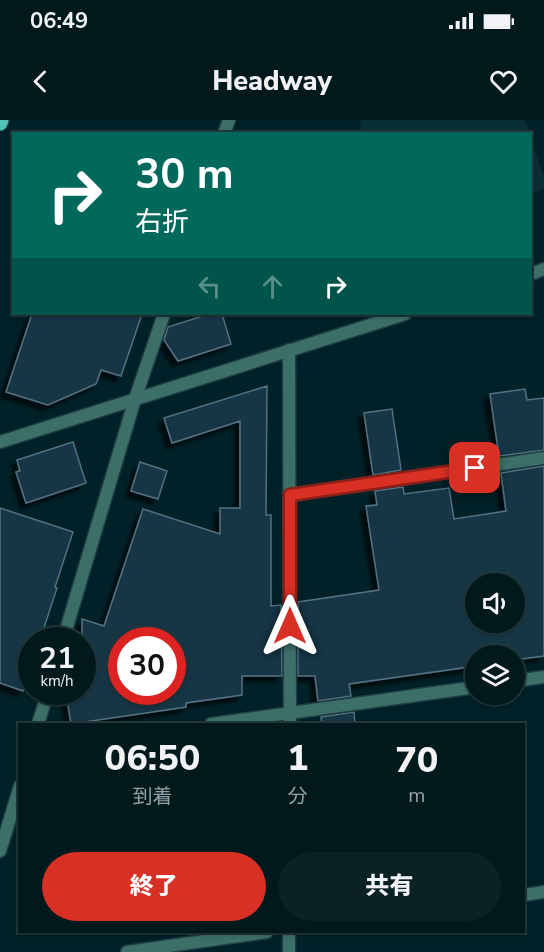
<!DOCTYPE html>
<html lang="ja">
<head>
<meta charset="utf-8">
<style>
	:root { --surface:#00191d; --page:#0a2226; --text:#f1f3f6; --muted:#95a0a4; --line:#22383b; --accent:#d93025 }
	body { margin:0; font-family:"Nunito Sans","Noto Sans JP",sans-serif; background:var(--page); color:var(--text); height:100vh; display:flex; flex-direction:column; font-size:22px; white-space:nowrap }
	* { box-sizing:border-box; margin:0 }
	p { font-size:20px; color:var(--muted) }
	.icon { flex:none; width:33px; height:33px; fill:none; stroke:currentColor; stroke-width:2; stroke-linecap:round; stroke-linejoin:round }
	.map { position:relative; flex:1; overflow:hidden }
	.sheet { position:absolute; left:18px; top:603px; width:507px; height:210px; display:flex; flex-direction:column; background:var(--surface); border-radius:0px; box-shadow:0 2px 4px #0004,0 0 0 2px var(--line) }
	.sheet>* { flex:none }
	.guide { position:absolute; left:12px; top:12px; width:520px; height:183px; border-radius:0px; box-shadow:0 2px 4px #0004,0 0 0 2px var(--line); background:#00695c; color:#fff; overflow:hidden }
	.buttons { position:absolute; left:465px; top:453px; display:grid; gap:12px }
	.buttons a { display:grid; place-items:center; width:60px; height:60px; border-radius:50%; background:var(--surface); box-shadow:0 2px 4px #0004,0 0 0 2px var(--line); font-size:30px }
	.speed { position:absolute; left:18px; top:507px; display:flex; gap:12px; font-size:30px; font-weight:700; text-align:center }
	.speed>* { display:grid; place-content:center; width:78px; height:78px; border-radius:50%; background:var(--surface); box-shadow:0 2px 4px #0004,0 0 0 2px var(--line); line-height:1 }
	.speed small { font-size:15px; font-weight:400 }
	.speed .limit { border:9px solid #d22; background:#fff; color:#111 }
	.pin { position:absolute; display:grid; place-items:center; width:51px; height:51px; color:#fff; margin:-26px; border-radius:12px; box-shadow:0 3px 9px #0006 }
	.me { position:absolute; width:66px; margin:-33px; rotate:0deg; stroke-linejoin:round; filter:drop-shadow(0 0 4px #0008) }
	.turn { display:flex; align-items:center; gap:21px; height:126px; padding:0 24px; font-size:27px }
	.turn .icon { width:78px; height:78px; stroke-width:2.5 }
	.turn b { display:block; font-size:42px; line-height:51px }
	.lanes { display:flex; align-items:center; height:57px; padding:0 24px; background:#0003; justify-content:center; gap:30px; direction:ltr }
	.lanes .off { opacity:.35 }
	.eta { display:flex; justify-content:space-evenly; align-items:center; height:102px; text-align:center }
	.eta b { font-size:36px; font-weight:800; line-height:42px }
	.action { display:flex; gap:12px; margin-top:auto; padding:12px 24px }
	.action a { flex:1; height:69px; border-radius:36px; background:var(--accent); color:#fff; font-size:24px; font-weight:800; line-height:69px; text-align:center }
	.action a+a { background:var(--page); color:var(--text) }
	.status { display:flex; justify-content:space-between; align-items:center; height:42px; padding:0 30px; background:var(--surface); direction:ltr }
	.status svg { height:16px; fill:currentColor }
	header { display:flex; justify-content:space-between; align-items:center; height:78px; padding:0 24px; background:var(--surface); font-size:27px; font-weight:800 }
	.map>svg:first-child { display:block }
	.built { fill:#092e33 }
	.building { fill:#133445; stroke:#547181; stroke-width:1.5; fill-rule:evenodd; filter:url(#shadow) }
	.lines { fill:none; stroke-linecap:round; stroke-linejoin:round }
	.street-casing { stroke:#1d3c42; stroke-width:15 }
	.primary-casing { stroke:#1d3c42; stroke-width:18 }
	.street { stroke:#3d6f69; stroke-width:12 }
	.primary { stroke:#51c3b8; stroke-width:15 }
	.route-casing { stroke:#8d1f18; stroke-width:15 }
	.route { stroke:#d93025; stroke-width:10 }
</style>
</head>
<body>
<div class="status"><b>06:49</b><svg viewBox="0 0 49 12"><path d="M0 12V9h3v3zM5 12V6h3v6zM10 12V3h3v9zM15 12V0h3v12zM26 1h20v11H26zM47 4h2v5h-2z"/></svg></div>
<header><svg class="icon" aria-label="back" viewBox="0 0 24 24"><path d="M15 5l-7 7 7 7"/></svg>Headway<svg class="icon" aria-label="heart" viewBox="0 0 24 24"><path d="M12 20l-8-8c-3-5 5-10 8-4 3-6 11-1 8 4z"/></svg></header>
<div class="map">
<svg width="544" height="832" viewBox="0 0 544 832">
	<defs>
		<filter id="shadow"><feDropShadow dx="-5.5" dy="5.5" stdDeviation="1.5" flood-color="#0009"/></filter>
	</defs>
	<rect width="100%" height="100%" fill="#002127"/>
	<path class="built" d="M360,0H525L529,13H361Z
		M531,19L544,58V69L531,73Z"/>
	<path class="building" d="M32,194H142L121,256L101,250L96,264L48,285L6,272Z
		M209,194H222L231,224L178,241L164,220L168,207Z
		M267,266L266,395H271V486L281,485L282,556H242V575L186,583V587L71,604L66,572H82V499L104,506L143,389L220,414V388H240V301L172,323L164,298ZM122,520H172V572H122Z
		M525,269L527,280L544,278V330L499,336L490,274Z
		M392,289L401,350L373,355L364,293Z
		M73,322L86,363L26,383L16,352L20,351L17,340Z
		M140,342L167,351L158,379L131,371Z
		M544,346V536L514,540V536H476V546L349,564L351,576L318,581L315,556H298V482L379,470L366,386L377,385L375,371L403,367L404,374L449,368L454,399L506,391L501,353ZM476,464H514V502H476Z
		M0,388L73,412L55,467L57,468L40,520H32V547L23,571L0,563Z
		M354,592L355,604H322L321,597Z"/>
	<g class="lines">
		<g class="street-casing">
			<path id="street" d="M224,14L229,0
				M531,154L544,149
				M289,230L290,604
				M0,322L405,194
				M290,375L544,338
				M63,520L135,279L164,194
				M514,561L544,557
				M38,604L48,572
				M211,604L476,567
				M0,731L20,666
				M524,775L544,772
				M127,832L267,812
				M289,832V812"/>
		</g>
		<g class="primary-casing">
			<path id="primary" d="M0,3L1,0"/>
		</g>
		<use href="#street" class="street"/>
		<use href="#primary" class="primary"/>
	</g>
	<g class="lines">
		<g class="route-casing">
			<path id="route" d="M290,506V375L475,348"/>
		</g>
		<use href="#route" class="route"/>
	</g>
</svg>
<div class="buttons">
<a><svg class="icon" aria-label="sound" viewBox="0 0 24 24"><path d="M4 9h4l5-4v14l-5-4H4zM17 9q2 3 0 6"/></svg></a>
<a><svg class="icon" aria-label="layers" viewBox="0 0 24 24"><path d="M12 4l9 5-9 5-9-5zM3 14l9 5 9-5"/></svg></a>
</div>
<div class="speed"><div>21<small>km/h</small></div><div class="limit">30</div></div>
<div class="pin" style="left:475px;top:348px;background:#d93025"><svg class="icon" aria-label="arrive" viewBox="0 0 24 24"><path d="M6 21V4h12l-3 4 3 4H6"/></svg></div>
<svg class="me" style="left:290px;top:506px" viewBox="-20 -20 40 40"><path d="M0-17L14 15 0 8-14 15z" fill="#d93025" stroke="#fff" stroke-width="4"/></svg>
<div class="guide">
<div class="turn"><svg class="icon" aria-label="right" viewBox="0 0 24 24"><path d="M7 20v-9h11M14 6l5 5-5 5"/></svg><div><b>30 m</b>右折</div></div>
<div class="lanes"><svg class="icon off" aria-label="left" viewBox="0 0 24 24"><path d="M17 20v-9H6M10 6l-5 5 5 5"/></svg><svg class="icon off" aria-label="ahead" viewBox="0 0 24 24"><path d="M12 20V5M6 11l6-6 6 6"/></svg><svg class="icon" aria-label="right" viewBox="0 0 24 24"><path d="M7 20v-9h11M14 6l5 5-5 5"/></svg></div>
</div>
<section class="sheet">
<div class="eta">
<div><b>06:50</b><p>到着</p></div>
<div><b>1</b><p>分</p></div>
<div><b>70</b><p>m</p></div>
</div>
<div class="action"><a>終了</a><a>共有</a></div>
</section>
</div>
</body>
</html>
